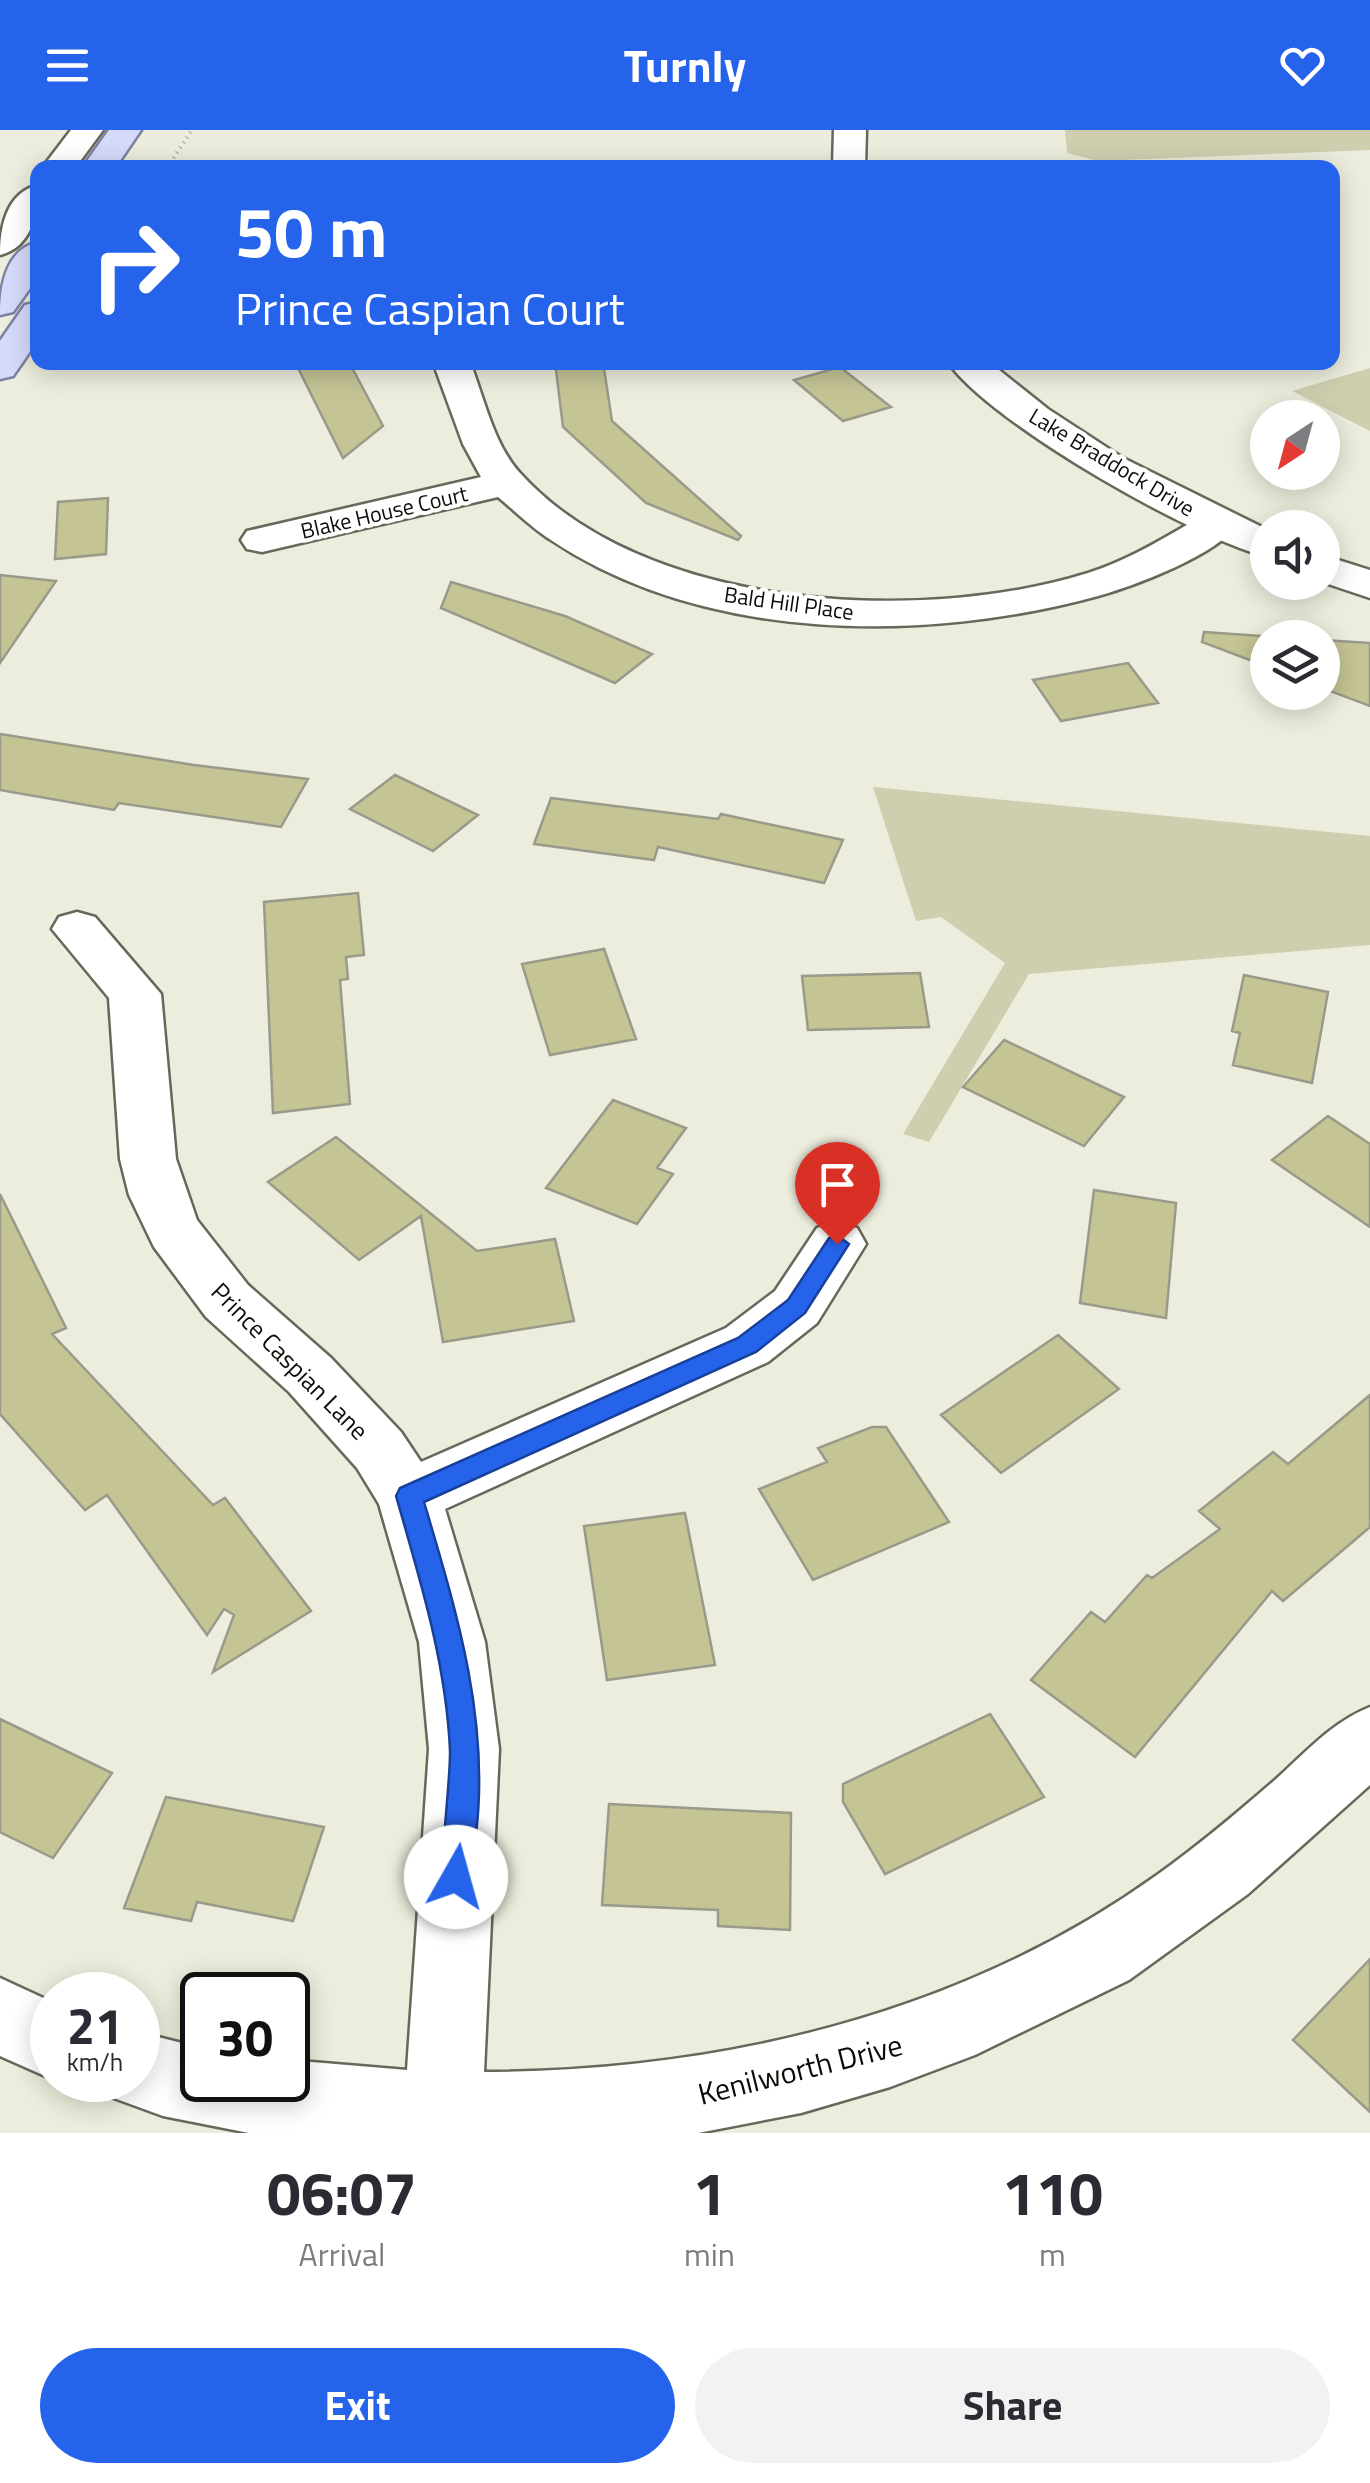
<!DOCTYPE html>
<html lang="en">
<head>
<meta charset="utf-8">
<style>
	:root { --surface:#fff; --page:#f2f2f3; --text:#2b2b33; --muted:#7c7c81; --accent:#2563eb }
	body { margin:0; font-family:"Titillium Web",sans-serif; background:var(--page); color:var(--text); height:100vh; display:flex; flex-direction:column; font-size:38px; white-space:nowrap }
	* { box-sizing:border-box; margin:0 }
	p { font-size:32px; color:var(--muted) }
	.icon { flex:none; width:55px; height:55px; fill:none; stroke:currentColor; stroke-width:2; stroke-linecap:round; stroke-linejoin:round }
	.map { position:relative; height:2003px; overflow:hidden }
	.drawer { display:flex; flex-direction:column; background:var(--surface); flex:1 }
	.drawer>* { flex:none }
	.top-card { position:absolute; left:30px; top:30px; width:1310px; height:210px; border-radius:20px; box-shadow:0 5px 25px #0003; background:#2563eb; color:#fff; overflow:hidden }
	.needle { width:65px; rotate:216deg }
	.buttons { position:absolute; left:1250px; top:270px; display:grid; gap:20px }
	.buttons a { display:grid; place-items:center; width:90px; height:90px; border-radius:50%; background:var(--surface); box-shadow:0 5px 25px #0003; font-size:50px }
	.speed { position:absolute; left:30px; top:1842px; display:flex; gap:20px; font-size:50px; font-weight:700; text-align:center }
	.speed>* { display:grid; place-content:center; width:130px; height:130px; border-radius:50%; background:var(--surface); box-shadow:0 5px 25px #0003; line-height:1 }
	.speed small { font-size:25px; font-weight:400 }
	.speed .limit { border:5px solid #111; border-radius:15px; background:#fff; color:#111 }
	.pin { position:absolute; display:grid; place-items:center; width:85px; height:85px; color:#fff; margin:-102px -42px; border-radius:50% 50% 50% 0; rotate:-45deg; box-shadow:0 0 10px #0007 }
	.pin .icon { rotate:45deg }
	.me { position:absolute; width:110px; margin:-55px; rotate:7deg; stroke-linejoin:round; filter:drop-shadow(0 0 8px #0008) }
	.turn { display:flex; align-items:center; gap:35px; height:210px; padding:0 40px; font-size:45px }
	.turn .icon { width:130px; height:130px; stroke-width:2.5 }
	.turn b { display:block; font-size:70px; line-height:85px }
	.eta { display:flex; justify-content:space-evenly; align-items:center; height:170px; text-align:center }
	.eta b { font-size:60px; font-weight:700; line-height:70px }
	.cta { display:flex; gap:20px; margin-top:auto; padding:20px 40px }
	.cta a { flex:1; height:115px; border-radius:60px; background:var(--accent); color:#fff; font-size:40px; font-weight:700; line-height:115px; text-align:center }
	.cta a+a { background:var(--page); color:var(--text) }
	header { display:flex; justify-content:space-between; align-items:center; height:130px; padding:0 40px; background:var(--accent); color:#fff; font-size:45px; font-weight:700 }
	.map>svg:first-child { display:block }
	.green { fill:#cfcfb0 }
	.building { fill:#c4c495; stroke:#9a9a8b; stroke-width:2.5 }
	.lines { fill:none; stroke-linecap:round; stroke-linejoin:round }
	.minor-casing { stroke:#68685a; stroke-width:5 }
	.tertiary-casing { stroke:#68685a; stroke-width:5 }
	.primary-casing { stroke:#7c82a2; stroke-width:5 }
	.path { stroke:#9d9d91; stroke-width:4; stroke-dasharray:1 5; stroke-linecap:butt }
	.minor { fill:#fff; fill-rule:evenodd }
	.tertiary { fill:#fff; fill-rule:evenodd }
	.primary { fill:#d5dafa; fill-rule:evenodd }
	.route { fill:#2563eb; stroke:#184099; stroke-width:2.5 }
	.labels { text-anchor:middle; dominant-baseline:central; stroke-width:8; stroke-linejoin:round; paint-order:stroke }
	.far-street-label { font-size:22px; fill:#0c0c07; stroke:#fff }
	.street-label { font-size:25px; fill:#0c0c07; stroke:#fff }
	.near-street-label { font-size:30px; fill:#0c0c07; stroke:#fff }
</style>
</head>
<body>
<header><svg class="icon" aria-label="menu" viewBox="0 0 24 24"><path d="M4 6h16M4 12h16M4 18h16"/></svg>Turnly<svg class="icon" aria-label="heart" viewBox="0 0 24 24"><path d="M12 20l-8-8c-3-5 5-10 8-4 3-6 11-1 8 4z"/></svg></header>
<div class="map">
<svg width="1370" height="2003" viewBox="0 0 1370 2003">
	<rect width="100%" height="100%" fill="#eceddc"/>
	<path class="green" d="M1065,0H1370V20L1098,31L1067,23Z
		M1370,238V301L1292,261Z
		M873,657L1370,706V815L1029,844L929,1012L903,1004L1005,833L941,787L916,791Z"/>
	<path class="building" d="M295,232H349L383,296L343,328Z
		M555,232H603L612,291L741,406L738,410L646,373L563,297Z
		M840,237L891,277L843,291L794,250Z
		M108,368L106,424L55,429L58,372Z
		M0,445L56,451L0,533Z
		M451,452L565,486L652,524L615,553L441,478Z
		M1204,502L1289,508H1268V537L1202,512Z
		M1322,510L1370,513V576L1322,558Z
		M1128,533L1158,573L1061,591L1033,550Z
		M0,604L194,635L308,649L281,697L119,673L114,680L0,660Z
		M395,645L478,685L433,721L350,679Z
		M551,668L718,689L721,684L843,710L824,753L658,717L654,730L534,714Z
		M358,763L364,825L346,827L348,849L340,850L350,974L273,983L264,772Z
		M604,819L636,909L550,925L522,834Z
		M920,843L929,897L808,900L802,846Z
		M1244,845L1328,862L1312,953L1233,935L1240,903L1232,901Z
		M1004,910L1124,967L1084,1016L963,957Z
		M613,970L686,998L657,1038L673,1044L637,1094L546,1058Z
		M1328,986L1370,1014V1097L1272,1030Z
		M336,1007L477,1121L555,1109L574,1191L443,1212L421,1086L359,1130L268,1052Z
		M1094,1060L1176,1073L1166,1188L1080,1173Z
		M0,1064L66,1198L52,1204L213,1375L225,1368L311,1481L213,1542L234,1485L224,1479L207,1505L107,1365L85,1380L0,1284Z
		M1058,1205L1119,1259L1001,1343L941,1285Z
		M1370,1265V1397L1283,1471L1272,1461L1135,1627L1031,1550L1091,1482L1105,1492L1147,1445L1152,1448L1220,1399L1199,1381L1273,1322L1288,1334Z
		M872,1297H886L949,1392L813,1450L759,1359L827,1332L818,1318Z
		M685,1383L715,1535L607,1550L584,1396Z
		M990,1584L1044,1667L885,1744L843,1672V1654Z
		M0,1589L112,1643L53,1728L0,1702Z
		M166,1667L324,1697L293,1791L197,1772L191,1791L124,1778Z
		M609,1674L791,1683L790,1800L718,1796V1780L602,1775Z
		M1370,1829V1982L1293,1910Z"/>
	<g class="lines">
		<g class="minor-casing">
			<path id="minor" d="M71,0H103L75,38H42Z
				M38,55C38,83 32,117 0,125C0,98 6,63 38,55Z
				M433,232H470C484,268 494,315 520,343C644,481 922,495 1088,443C1129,430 1166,407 1204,385L1218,382L1232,385L1238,394C1217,425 1134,456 1098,466C926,513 705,513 551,410C532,398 515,381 498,367L262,422L247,419L241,410L247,401L481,347L463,314Z
				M77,782L95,787L161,864L176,1029L197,1090L248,1155L331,1228L401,1302L421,1332L726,1198L775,1161L817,1098L837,1092L857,1098L866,1114L817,1193L768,1232L445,1379L485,1512L499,1619L484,1942C721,1941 962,1885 1157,1745C1198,1716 1237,1683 1275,1650C1305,1623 1332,1592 1370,1577V1655L1248,1764L1129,1850L975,1925L890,1957L801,1983L698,2003H249L163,1986L111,1967L104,1950H138V1902L202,1918V1950H288V1930L407,1940L429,1619L419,1512L379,1374L357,1338L289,1262L206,1187L154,1117L129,1065L120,1029L109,868L52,799L59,787Z
				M0,1848L52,1872V1949L0,1926Z"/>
		</g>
		<g class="tertiary-casing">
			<path id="tertiary" d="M834,0H866L865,38H833Z
				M948,232H989L1048,279L1123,328L1268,400V427C1194,409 990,293 948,232Z
				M1322,425L1370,440V468L1322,452Z"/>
		</g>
		<g class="primary-casing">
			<path id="primary" d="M109,0H141L115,38H82Z
				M38,112V147L13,182L0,185C0,157 5,120 38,112Z
				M38,172V210L13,246L0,249V211L25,175Z"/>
		</g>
		<path class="path" d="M167,38L192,0"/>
		<use href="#minor" class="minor"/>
		<use href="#tertiary" class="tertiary"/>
		<use href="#primary" class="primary"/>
	</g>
	<path class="route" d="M837,1105L849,1114L805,1183L756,1222L424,1372C456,1480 490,1589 476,1704C474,1722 473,1740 466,1757L456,1761L445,1757C438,1740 451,1649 450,1620C446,1532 420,1450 396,1366L400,1358L738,1208L788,1170L829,1108Z"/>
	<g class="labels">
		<g class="far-street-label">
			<text transform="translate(1112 332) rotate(31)">Lake Braddock Drive</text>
			<text transform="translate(384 382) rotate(-13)">Blake House Court</text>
			<text transform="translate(789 473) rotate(8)">Bald Hill Place</text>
		</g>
		<g class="street-label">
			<text transform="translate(290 1231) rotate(45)">Prince Caspian Lane</text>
		</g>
		<g class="near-street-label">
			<text transform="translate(800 1939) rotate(-14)">Kenilworth Drive</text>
		</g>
	</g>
</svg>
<div class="buttons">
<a><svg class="needle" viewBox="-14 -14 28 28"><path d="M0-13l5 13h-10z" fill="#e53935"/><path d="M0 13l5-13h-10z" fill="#7c7c81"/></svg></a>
<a><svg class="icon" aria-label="sound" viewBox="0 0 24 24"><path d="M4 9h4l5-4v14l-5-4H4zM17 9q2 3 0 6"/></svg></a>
<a><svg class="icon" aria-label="layers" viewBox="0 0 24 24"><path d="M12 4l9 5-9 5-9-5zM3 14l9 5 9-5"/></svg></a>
</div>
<div class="speed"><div>21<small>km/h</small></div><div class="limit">30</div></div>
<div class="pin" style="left:837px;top:1114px;background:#d93025"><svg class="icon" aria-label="arrive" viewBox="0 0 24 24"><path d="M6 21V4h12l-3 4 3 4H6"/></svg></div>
<svg class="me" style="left:456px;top:1747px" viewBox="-20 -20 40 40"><circle r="19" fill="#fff"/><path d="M0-13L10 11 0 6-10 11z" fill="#2563eb"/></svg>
<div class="top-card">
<div class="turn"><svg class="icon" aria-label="right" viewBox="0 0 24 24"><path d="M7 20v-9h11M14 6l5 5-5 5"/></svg><div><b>50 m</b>Prince Caspian Court</div></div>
</div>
</div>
<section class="drawer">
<div class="eta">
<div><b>06:07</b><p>Arrival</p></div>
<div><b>1</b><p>min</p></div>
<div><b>110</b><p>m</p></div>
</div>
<div class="cta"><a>Exit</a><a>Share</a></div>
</section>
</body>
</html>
